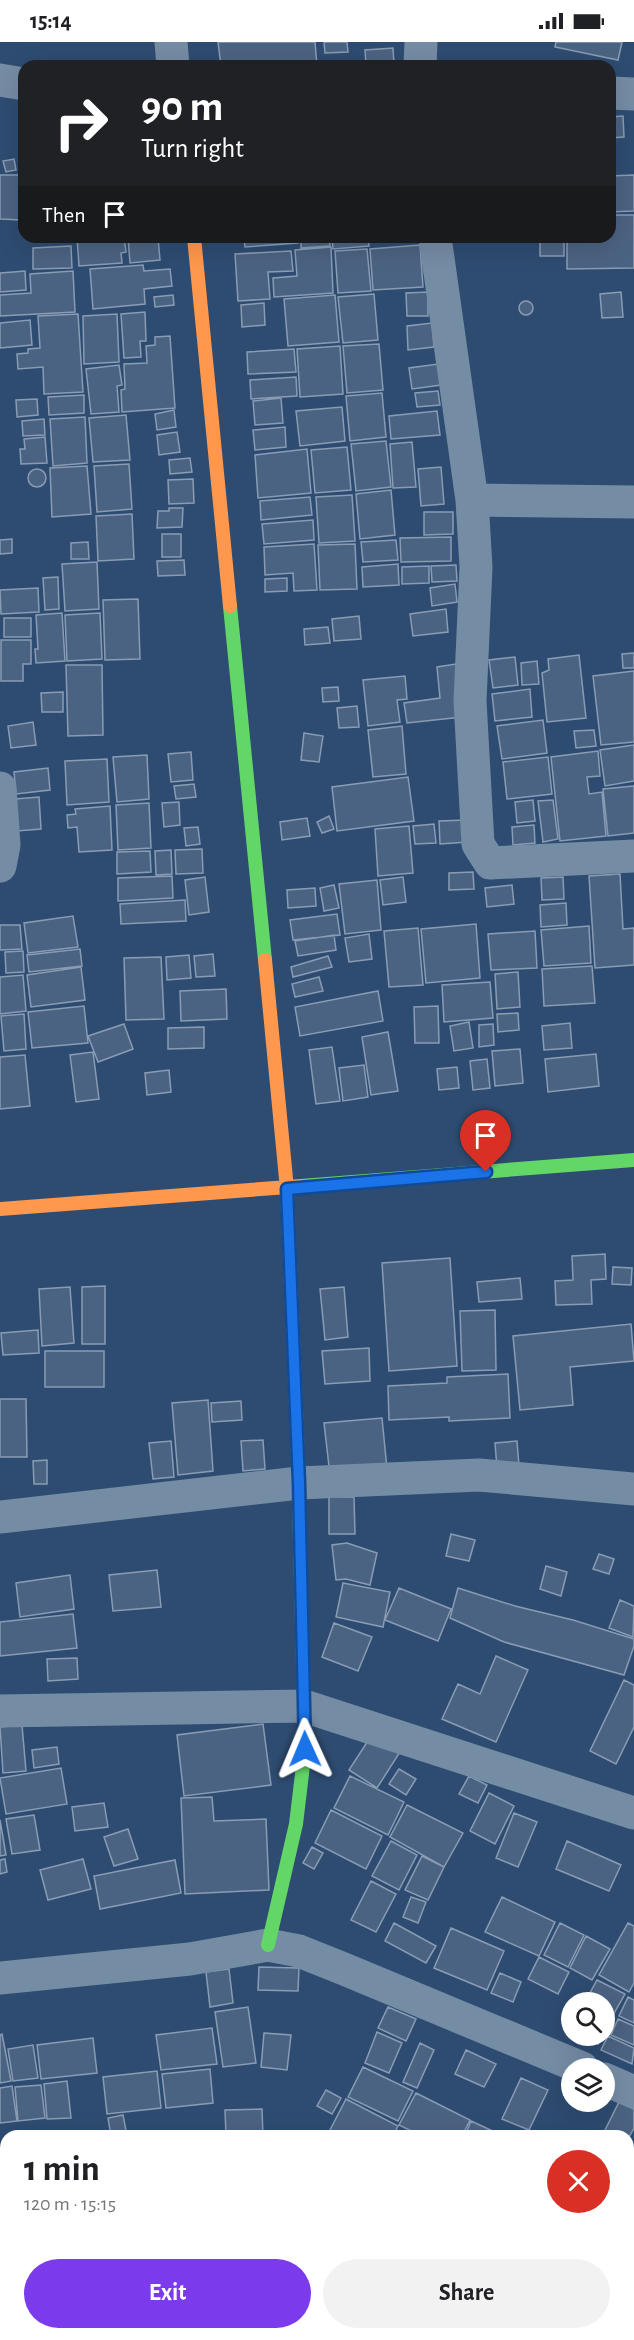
<!DOCTYPE html>
<html lang="en">
<head>
<meta charset="utf-8">
<style>
	:root { --surface:#fff; --page:#f2f2f2; --text:#202124; --muted:#757577; --accent:#7c3aed }
	body { margin:0; font-family:"Alegreya Sans",sans-serif; background:var(--page); color:var(--text); height:100vh; display:flex; flex-direction:column; font-size:22px; white-space:nowrap }
	* { box-sizing:border-box; margin:0 }
	p { font-size:20px; color:var(--muted) }
	.icon { flex:none; width:33px; height:33px; fill:none; stroke:currentColor; stroke-width:2; stroke-linecap:round; stroke-linejoin:round }
	.map { position:relative; flex:1; overflow:hidden }
	.panel { position:absolute; left:0px; top:2088px; width:634px; height:210px; display:flex; flex-direction:column; background:var(--surface); border-radius:18px 18px 0 0; box-shadow:0 6px 24px #0002 }
	.panel>* { flex:none }
	.top-card { position:absolute; left:18px; top:18px; width:598px; height:183px; border-radius:18px; box-shadow:0 6px 24px #0002; background:#202124; color:#fff; overflow:hidden }
	.tools { position:absolute; left:561px; top:1950px; display:grid; gap:12px }
	.tools a { display:grid; place-items:center; width:54px; height:54px; border-radius:50%; background:var(--surface); box-shadow:0 6px 24px #0002; font-size:30px }
	.pin { position:absolute; display:grid; place-items:center; width:51px; height:51px; color:#fff; margin:-62px -26px; border-radius:50% 50% 50% 0; rotate:-45deg; box-shadow:0 0 6px #0007 }
	.pin .icon { rotate:45deg }
	.me { position:absolute; width:66px; margin:-33px; rotate:359deg; stroke-linejoin:round; filter:drop-shadow(0 0 4px #0008) }
	.turn { display:flex; align-items:center; gap:21px; height:126px; padding:0 24px; font-size:27px }
	.turn .icon { width:78px; height:78px; stroke-width:2.5 }
	.turn b { display:block; font-size:42px; line-height:51px }
	.then { display:flex; align-items:center; height:57px; padding:0 24px; background:#0003; gap:12px; font-size:22px }
	.round { display:grid; place-items:center; flex:none; width:63px; height:63px; border-radius:32px; background:var(--page) }
	.summary { display:flex; align-items:center; justify-content:space-between; height:102px; padding:0 24px }
	h1 { font-size:36px; font-weight:600; line-height:45px }
	.cta { display:flex; gap:12px; margin-top:auto; padding:12px 24px }
	.cta a { flex:1; height:69px; border-radius:36px; background:var(--accent); color:#fff; font-size:24px; font-weight:600; line-height:69px; text-align:center }
	.cta a+a { background:var(--page); color:var(--text) }
	.status { display:flex; justify-content:space-between; align-items:center; height:42px; padding:0 30px; background:var(--surface); direction:ltr }
	.status svg { height:16px; fill:currentColor }
	.map>svg:first-child { display:block }
	.building { fill:#4b6382; stroke:#899cb4; stroke-width:1.5 }
	.lines { fill:none; stroke-linecap:round; stroke-linejoin:round }
	.street { stroke:#758ca5; stroke-width:33 }
	.fast { stroke:#63d668; stroke-width:14 }
	.slow { stroke:#ff974d; stroke-width:14 }
	.route-casing { stroke:#114b97; stroke-width:15 }
	.route { stroke:#1a73e8; stroke-width:10 }
</style>
</head>
<body>
<div class="status"><b>15:14</b><svg viewBox="0 0 49 12"><path d="M0 12V9h3v3zM5 12V6h3v6zM10 12V3h3v9zM15 12V0h3v12zM26 1h20v11H26zM47 4h2v5h-2z"/></svg></div>
<div class="map">
<svg width="634" height="2298" viewBox="0 0 634 2298">
	<rect width="100%" height="100%" fill="#2e4c71"/>
	<path class="building" d="M218,0H315L317,24H221Z
		M324,0H347L348,10L325,11Z
		M556,0H622L618,18L555,5Z
		M393,6L394,22L366,23L365,8Z
		M623,74L624,95L610,96V75Z
		M14,117L16,128L6,130L3,119Z
		M0,133H22L21,178L0,177Z
		M634,133V169L610,170V134Z
		M610,173H634V226L567,227V195H610Z
		M77,195H124L126,210L121,211L122,221L79,224Z
		M128,195H158L160,218L130,221Z
		M244,195H298V201L245,205Z
		M301,195H329L330,204L301,206Z
		M332,195H368L369,204L333,207Z
		M398,195H421L422,198L398,200Z
		M540,195H564V214H540Z
		M420,203L423,245L373,248L370,207Z
		M71,204L72,226L33,227V206Z
		M331,205L333,251L274,255L273,236L297,234L295,208Z
		M367,207L371,249L338,251L335,209Z
		M291,209L293,229L268,230L270,257L238,259L235,212Z
		M143,223L144,229L170,227L172,244L144,247L145,262L93,267L90,227Z
		M25,229L26,248L0,250V231Z
		M73,229L75,270L0,274V253L31,251L30,232Z
		M428,250V274H407L406,251Z
		M621,250L623,275L602,276L600,252Z
		M374,252L378,298L343,301L338,255Z
		M173,253L174,263L155,265L154,255Z
		M335,253L339,300L288,304L284,257Z
		M519 266a7 7 0 1 1 14 0a7 7 0 1 1-14 0Z
		M264,261L265,283L242,285L241,263Z
		M145,270L146,299H140L141,315L124,316L121,272Z
		M78,272L83,350L44,352L43,325L18,327L17,312L28,311V307L40,306L38,274Z
		M117,272L119,320L84,322L83,274Z
		M30,278L32,303L0,306V281Z
		M432,281L434,305L408,308L407,284Z
		M170,294L175,366L122,370L121,348L125,347L124,322L147,321L146,304L155,303V295Z
		M379,302L383,348L347,351L343,304Z
		M340,304L343,352L300,355L297,307Z
		M294,307L296,330L248,332L247,310Z
		M438,322L441,343L412,347L409,326Z
		M119,323L122,343L117,344L119,370L91,372L86,327Z
		M296,335L297,354L251,357L250,338Z
		M438,349L440,363L417,365L415,351Z
		M382,351L386,395L350,399L346,354Z
		M84,353V371L49,373L48,355Z
		M281,356L283,381L255,383L253,359Z
		M37,357L38,373L17,375L16,358Z
		M342,365L345,399L300,404L296,369Z
		M174,368L176,385L157,388L155,372Z
		M437,369L440,393L391,397L389,374Z
		M126,373L130,418L93,420L89,376Z
		M85,375L87,421L53,424L50,377Z
		M44,377L45,393L23,394L22,379Z
		M285,385L286,405L255,408L253,388Z
		M177,390L180,410L159,413L157,393Z
		M45,395L47,421L21,422L20,407H25L24,397Z
		M386,399L391,445L356,449L351,402Z
		M412,400L416,445L393,446L390,402Z
		M347,405L351,448L315,451L311,408Z
		M307,407L311,451L258,456L255,413Z
		M190,416L192,430L170,432L169,418Z
		M129,422L132,467L97,470L94,424Z
		M87,424L91,472L52,475L50,426Z
		M441,425L444,462L421,464L418,427Z
		M28 436a9 9 0 1 1 18 0a9 9 0 1 1-18 0Z
		M193,437L194,461L169,462L168,438Z
		M391,448L395,493L360,497L356,452Z
		M352,453L355,499L319,501L316,455Z
		M310,455L312,473L261,478L260,459Z
		M169,466H183L182,485L157,486L158,469H169Z
		M424,470H453V492L424,493Z
		M132,472L134,517L98,519L96,474Z
		M313,478L314,498L264,502L262,482Z
		M162,492H181V515H162Z
		M451,495V519L401,520L400,496Z
		M12,497V511L0,512V498Z
		M396,498L398,518L363,520L361,500Z
		M88,500L89,517H71V501Z
		M314,502L317,548L294,549L293,531L265,533L264,505Z
		M355,502L357,547L320,548L318,503Z
		M184,518L185,533L158,534L157,519Z
		M97,520L99,567L65,569L62,522Z
		M398,522L399,543L363,545L362,525Z
		M456,523L457,539L432,540L431,524Z
		M429,524V541L402,542V525Z
		M58,535L59,567L45,568L43,536Z
		M287,536V549L265,550V537Z
		M455,542L457,560L432,564L430,546Z
		M38,546L39,570L1,572L0,548Z
		M138,557L140,617L105,618L103,558Z
		M446,567L448,590L413,594L410,572Z
		M62,571L65,619L36,621L35,607H38L36,573Z
		M100,571L102,617L67,619L65,573Z
		M359,574L361,597L334,599L332,577Z
		M4,576H31V595H4Z
		M328,585L330,601L305,603L304,587Z
		M1,598H31V622H23V639H1Z
		M634,611V626H623L622,612Z
		M579,613L586,676L547,680L542,631L549,628L548,617Z
		M515,615L518,643L493,646L489,618Z
		M537,619L539,642L522,643L521,621Z
		M456,622L462,675L407,681L404,661L440,656L437,625Z
		M66,623H102L103,693L68,694Z
		M634,629V700L601,703L593,634Z
		M405,634L407,657L397,658L400,680L368,684L363,638Z
		M338,645L339,659L323,660L322,646Z
		M530,647L532,675L495,679L492,652Z
		M63,650V670H42L41,651Z
		M357,664L359,685L339,686L337,666Z
		M543,678L547,711L502,717L497,684Z
		M33,680L36,703L11,706L8,684Z
		M402,684L406,732L373,735L368,688Z
		M594,688L596,704L576,706L574,689Z
		M304,691L323,694L319,720L301,718Z
		M634,703V739L605,744L600,708Z
		M598,709L600,734L587,735L589,752L602,750L606,794L560,799L551,715Z
		M191,710L193,738L171,740L168,712Z
		M147,713L149,757L117,760L113,715Z
		M548,715L552,752L507,757L503,720Z
		M107,717L109,760L67,763L65,719Z
		M48,726L50,748L16,752L14,730Z
		M408,735L414,779L337,789L332,745Z
		M194,742L196,755L176,757L174,744Z
		M634,744V791L608,794L603,747Z
		M39,755L41,787L17,789L15,757Z
		M533,758L535,779L517,781L515,760Z
		M553,758L558,797L543,800L538,759Z
		M179,760L180,783L164,785L162,761Z
		M149,761L151,806L118,808L116,763Z
		M110,764L112,808L79,810L77,785L68,786L67,773L76,772L75,767Z
		M329,774L334,787L322,791L317,780Z
		M307,776L310,794L282,798L280,780Z
		M467,778L468,800L440,802L439,779Z
		M434,782L436,801L415,802L413,784Z
		M534,783L535,801L513,803L512,785Z
		M409,784L413,831L378,834L375,787Z
		M198,785L200,802L186,804L184,786Z
		M202,807L203,831L176,832L175,808Z
		M171,808L172,832L156,833L155,809Z
		M150,809L151,830L117,832V810Z
		M473,830L474,847L449,848V831Z
		M620,832L623,887L634,886V923L595,926L589,834Z
		M172,834L173,856L118,859V836Z
		M205,835L209,870L189,873L185,838Z
		M403,835L406,860L383,863L380,838Z
		M563,835L564,857L542,858L541,836Z
		M377,838L381,888L345,892L339,842Z
		M334,843L339,866L324,869L320,846Z
		M512,843L514,862L487,865L485,846Z
		M315,846L316,864L288,866L287,848Z
		M185,858L186,879L121,882L120,862Z
		M566,861L567,883L541,885L540,863Z
		M337,872L340,893L293,898L290,878Z
		M73,874L78,905L28,911L24,881Z
		M476,882L480,936L426,941L421,887Z
		M0,883H20L22,907L0,908Z
		M589,884L591,921L544,924L541,888Z
		M418,886L423,943L389,945L384,889Z
		M535,889L537,926L491,928L488,892Z
		M369,892L372,917L349,920L345,896Z
		M334,893L336,908L298,914L295,899Z
		M80,907L82,924L29,930L27,913Z
		M23,909L24,930L6,931L5,910Z
		M213,912L215,934L196,935L194,914Z
		M189,913L191,936L167,938L166,915Z
		M328,914L332,925L293,935L291,925Z
		M161,915L164,977L126,978L124,916Z
		M592,924L595,961L544,964L542,927Z
		M81,925L85,958L31,965L27,933Z
		M518,930L520,965L497,967L495,932Z
		M23,933L26,969L0,972V935Z
		M319,935L323,949L295,955L292,942Z
		M490,940L493,976L444,980L442,943Z
		M226,947L227,977L181,979L180,949Z
		M378,949L383,979L300,994L295,965Z
		M84,964L88,1001L32,1006L28,970Z
		M438,964L439,1001H415L414,965Z
		M518,971L519,988L498,990L497,972Z
		M24,972L26,1007L4,1009L1,974Z
		M469,980L473,1006L454,1009L450,984Z
		M570,981L572,1006L544,1008L542,984Z
		M124,982L133,1007L98,1020L88,994Z
		M493,982L494,1003L479,1005V983Z
		M204,985V1006L168,1007V986Z
		M388,990L398,1049L371,1053L362,995Z
		M332,1005L340,1059L316,1062L309,1008Z
		M520,1007L523,1041L495,1044L492,1009Z
		M93,1010L99,1057L76,1060L70,1013Z
		M596,1012L599,1044L548,1050L545,1017Z
		M25,1013L30,1064L0,1067V1015Z
		M487,1017L490,1046L473,1048L470,1019Z
		M364,1023L368,1055L343,1059L339,1026Z
		M457,1025L459,1046L439,1048L437,1027Z
		M169,1028L171,1050L147,1053L145,1031Z
		M605,1212L606,1237L591,1238L592,1262L556,1263L555,1239L573,1238L572,1214Z
		M450,1216L457,1324L389,1329L382,1221Z
		M613,1225L632,1226L631,1243L612,1242Z
		M520,1236L522,1257L479,1260L477,1240Z
		M105,1244V1302H82V1245Z
		M70,1245L74,1301L42,1304L39,1247Z
		M344,1245L348,1295L325,1298L320,1247Z
		M495,1268L496,1328L462,1329L460,1269Z
		M631,1282L634,1319L570,1325L573,1363L520,1368L513,1294Z
		M38,1288L39,1311L3,1313L1,1291Z
		M369,1306L370,1339L325,1342L322,1309Z
		M45,1309H104V1345H45Z
		M508,1332L510,1376L449,1379V1375L389,1378L388,1344L447,1341V1335Z
		M0,1357H26L27,1415H0Z
		M208,1358L213,1429L178,1433L172,1361Z
		M241,1359L242,1378L212,1380L211,1361Z
		M382,1376L387,1427L330,1433L324,1381Z
		M263,1398L265,1427L243,1429L241,1399Z
		M171,1399L174,1435L153,1437L149,1401Z
		M517,1399L519,1424L497,1426L495,1401Z
		M47,1418V1442H34L33,1419Z
		M329,1455H354L355,1492H329Z
		M451,1492L475,1498L469,1519L446,1514Z
		M347,1501L377,1511L370,1543L346,1537L336,1538L332,1503Z
		M599,1512L614,1517L609,1532L593,1527Z
		M546,1524L567,1530L561,1554L540,1547Z
		M157,1528L161,1565L113,1569L109,1533Z
		M70,1533L74,1567L20,1575L16,1541Z
		M343,1541L390,1550L383,1585L336,1575Z
		M399,1546L451,1567L438,1599L385,1578Z
		M458,1546L515,1564L573,1578L634,1597V1604L624,1633L504,1600L450,1576Z
		M620,1558L634,1564L633,1595L609,1586Z
		M73,1572L77,1606L0,1614V1580Z
		M334,1581L372,1595L358,1629L322,1615Z
		M496,1614L528,1628L496,1700L442,1677L458,1642L480,1652Z
		M77,1616L78,1637L48,1639L47,1617Z
		M624,1638L634,1643V1685L616,1722L590,1709Z
		M263,1682L271,1743L184,1754L177,1693Z
		M22,1683L26,1729L3,1731L0,1685Z
		M375,1688L400,1710L377,1746L349,1728Z
		M57,1705L59,1722L34,1726L32,1708Z
		M61,1726L67,1762L6,1772L0,1736Z
		M399,1727L416,1737L406,1753L389,1742Z
		M350,1734L404,1760L388,1793L334,1766Z
		M469,1734L487,1743L478,1761L459,1752Z
		M489,1751L514,1764L495,1802L470,1789Z
		M212,1755L214,1779L266,1777L269,1848L185,1852L181,1756Z
		M104,1761L108,1785L75,1789L72,1765Z
		M407,1763L463,1791L444,1825L390,1795Z
		M331,1768L382,1794L366,1827L315,1801Z
		M514,1771L537,1780L518,1825L496,1816Z
		M34,1773L40,1808L12,1812L6,1777Z
		M0,1778L6,1813L0,1814Z
		M128,1787L138,1817L114,1824L104,1795Z
		M391,1799L417,1813L399,1848L372,1834Z
		M567,1799L621,1823L609,1849L556,1827Z
		M312,1805L323,1811L314,1827L303,1821Z
		M422,1814L444,1825L428,1858L405,1848Z
		M5,1817L7,1830L0,1832V1818Z
		M83,1817L91,1847L48,1858L40,1828Z
		M175,1818L181,1851L100,1867L94,1834Z
		M371,1839L396,1852L376,1890L351,1878Z
		M411,1855L426,1860L418,1881L403,1875Z
		M502,1855L555,1880L539,1914L485,1890Z
		M394,1881L436,1904L426,1921L385,1899Z
		M560,1881L584,1893L568,1925L544,1913Z
		M628,1881L634,1884V1941L629,1950L599,1933Z
		M451,1886L504,1909L487,1948L434,1926Z
		M586,1894L610,1907L592,1938L570,1926Z
		M539,1915L569,1930L558,1952L528,1937Z
		M259,1925L299,1926L298,1949L258,1948Z
		M229,1927L233,1961L210,1965L206,1930Z
		M500,1931L521,1940L513,1960L491,1951Z
		M597,1938L625,1952L604,1989V1960H585Z
		M628,1955L634,1958V1981L619,1974Z
		M248,1965L256,2021L223,2025L215,1970Z
		M388,1965L416,1977L406,1999L378,1986Z
		M618,1977L634,1984V2003L611,1993Z
		M212,1986L217,2022L161,2028L156,1993Z
		M377,1990L402,2001L389,2031L365,2021Z
		M264,1991L291,1993L287,2028L261,2025Z
		M2,1992L11,2039L0,2041V1993Z
		M583,1994H602L598,2002Z
		M608,1994L634,2006L632,2022L601,2008Z
		M93,1996L97,2031L41,2037L37,2003Z
		M420,2001L434,2008L417,2046L403,2040Z
		M33,2003L38,2036L13,2039L8,2007Z
		M466,2008L496,2022L484,2045L455,2032Z
		M363,2025L413,2049L398,2079L348,2055Z
		M210,2027L213,2061L166,2066L162,2032Z
		M157,2029L161,2066L107,2072L103,2035Z
		M521,2036L548,2048L529,2088L502,2077Z
		M67,2039L71,2076L47,2077L44,2042Z
		M41,2043L45,2076L18,2079L15,2045Z
		M12,2044L17,2079L0,2081V2046Z
		M326,2048L341,2056L332,2072L317,2064Z
		M416,2051L470,2078L462,2094H421L399,2083Z
		M346,2057L398,2084L393,2094H337L329,2090Z
		M619,2060L634,2067V2086L628,2097V2094H608L603,2092Z
		M262,2067L263,2094H226L225,2068Z
		M123,2073L127,2094H111L108,2076Z
		M471,2079L497,2091L496,2094H465Z
		M105,2089L106,2094H85V2092Z
		M0,2201H3L5,2264H0Z
		M130,2292H179V2298H130Z
		M223,2292H289V2295H260V2298H223Z"/>
	<g class="lines">
		<path class="street" d="M171,0L173,24
			M420,24L421,0
			M0,38L24,42
			M610,51L634,52
			M435,195L472,458L476,525L470,659L478,802L490,821L634,814
			M472,458L634,460
			M0,746L4,803L0,824
			M0,1475L299,1441L479,1433L634,1447
			M0,1669L304,1664L634,1771
			M0,1936L190,1917L268,1903L299,1909L344,1927L582,2026
			M604,2037L634,2050
			M628,2175L634,2162
			M0,2178H6
			M82,2292V2298
			M529,2292L545,2298
			M349,2298V2292
			M575,2298L578,2292"/>
		<path class="fast" d="M230,564L265,918
			M301,1144L634,1118
			M268,1903L296,1782L305,1707L298,1415"/>
		<path class="slow" d="M194,195L230,564
			M265,918L287,1147L298,1415
			M0,1167L301,1144"/>
	</g>
	<g class="lines">
		<g class="route-casing">
			<path id="route" d="M305,1707L299,1441L287,1147L486,1130"/>
		</g>
		<use href="#route" class="route"/>
	</g>
</svg>
<div class="tools">
<a><svg class="icon" aria-label="search" viewBox="0 0 24 24"><circle cx="10" cy="10" r="6"/><path d="M15 15l6 6"/></svg></a>
<a><svg class="icon" aria-label="layers" viewBox="0 0 24 24"><path d="M12 4l9 5-9 5-9-5zM3 14l9 5 9-5"/></svg></a>
</div>
<div class="pin" style="left:486px;top:1130px;background:#d93025"><svg class="icon" aria-label="arrive" viewBox="0 0 24 24"><path d="M6 21V4h12l-3 4 3 4H6"/></svg></div>
<svg class="me" style="left:305px;top:1707px" viewBox="-20 -20 40 40"><path d="M0-17L14 15 0 8-14 15z" fill="#1a73e8" stroke="#fff" stroke-width="4"/></svg>
<div class="top-card">
<div class="turn"><svg class="icon" aria-label="right" viewBox="0 0 24 24"><path d="M7 20v-9h11M14 6l5 5-5 5"/></svg><div><b>90 m</b>Turn right</div></div>
<div class="then">Then<svg class="icon" aria-label="arrive" viewBox="0 0 24 24"><path d="M6 21V4h12l-3 4 3 4H6"/></svg></div>
</div>
<section class="panel">
<div class="summary"><div><h1>1 min</h1><p>120 m · 15:15</p></div><a class="round" style="background:#d93025;color:#fff"><svg class="icon" aria-label="close" viewBox="0 0 24 24"><path d="M6 6l12 12M18 6L6 18"/></svg></a></div>
<div class="cta"><a>Exit</a><a>Share</a></div>
</section>
</div>
</body>
</html>
